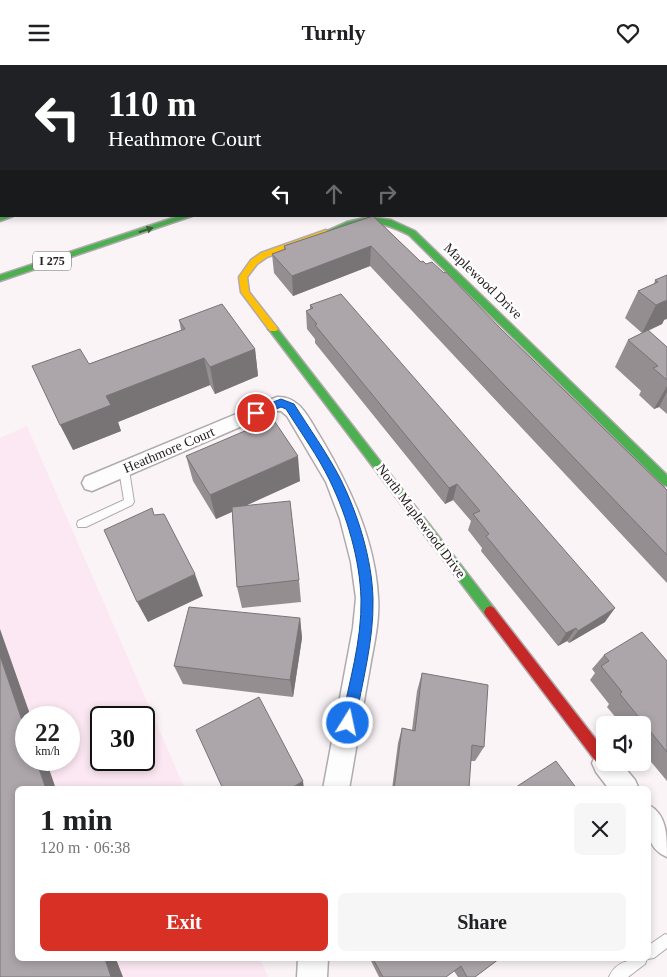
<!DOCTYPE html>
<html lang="en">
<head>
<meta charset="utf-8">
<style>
	:root { --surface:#fff; --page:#f6f6f6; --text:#202124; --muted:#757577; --accent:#d93025 }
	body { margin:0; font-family:"Times New Roman",serif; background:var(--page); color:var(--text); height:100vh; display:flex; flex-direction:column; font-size:19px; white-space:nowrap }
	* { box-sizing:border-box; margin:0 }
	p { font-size:16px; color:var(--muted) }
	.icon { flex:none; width:28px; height:28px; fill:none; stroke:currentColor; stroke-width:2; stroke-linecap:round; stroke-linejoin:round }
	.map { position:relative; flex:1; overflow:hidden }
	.sheet { position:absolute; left:15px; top:721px; width:636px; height:175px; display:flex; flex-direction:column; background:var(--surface); border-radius:8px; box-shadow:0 2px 8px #0003 }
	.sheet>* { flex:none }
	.hud { position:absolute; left:0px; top:0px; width:668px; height:152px; box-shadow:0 2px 8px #0003; background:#202124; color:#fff; overflow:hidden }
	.controls { position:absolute; left:596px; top:651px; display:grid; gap:10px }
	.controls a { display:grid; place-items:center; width:55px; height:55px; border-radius:8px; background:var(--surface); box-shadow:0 2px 8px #0003; font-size:25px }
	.speed { position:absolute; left:15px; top:641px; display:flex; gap:10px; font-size:25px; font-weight:700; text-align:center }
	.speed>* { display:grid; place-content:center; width:65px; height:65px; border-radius:50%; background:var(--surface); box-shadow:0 2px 8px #0003; line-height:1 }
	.speed small { font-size:12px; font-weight:400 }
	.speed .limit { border:2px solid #111; border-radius:8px; background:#fff; color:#111 }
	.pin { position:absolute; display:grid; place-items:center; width:42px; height:42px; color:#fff; margin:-21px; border:2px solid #fff; border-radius:50%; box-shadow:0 1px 5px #0007 }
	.me { position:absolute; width:55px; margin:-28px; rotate:10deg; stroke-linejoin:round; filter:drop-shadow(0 0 4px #0008) }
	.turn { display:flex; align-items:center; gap:18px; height:105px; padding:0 25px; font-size:22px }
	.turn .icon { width:65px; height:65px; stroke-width:2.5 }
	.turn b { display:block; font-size:35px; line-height:42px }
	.lanes { display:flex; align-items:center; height:48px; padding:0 25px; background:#0003; justify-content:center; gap:25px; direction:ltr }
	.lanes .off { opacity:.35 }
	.round { display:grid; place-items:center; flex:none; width:52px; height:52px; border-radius:8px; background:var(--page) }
	.summary { display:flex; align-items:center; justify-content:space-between; height:85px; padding:0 25px }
	h1 { font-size:30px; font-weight:700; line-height:38px }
	.action { display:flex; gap:10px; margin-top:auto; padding:10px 25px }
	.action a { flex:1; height:58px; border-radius:8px; background:var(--accent); color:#fff; font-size:20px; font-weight:700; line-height:58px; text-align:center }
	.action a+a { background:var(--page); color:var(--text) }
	header { display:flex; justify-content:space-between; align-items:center; height:65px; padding:0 25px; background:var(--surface); font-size:22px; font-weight:700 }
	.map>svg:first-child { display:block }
	.built { fill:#fce8f2; fill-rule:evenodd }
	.forest { fill:#f7cae0 }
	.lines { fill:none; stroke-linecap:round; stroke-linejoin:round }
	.lane-casing { stroke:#b0aaad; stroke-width:2 }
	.street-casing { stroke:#b0aaad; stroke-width:3 }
	.fast-casing { stroke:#b0aaad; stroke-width:3 }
	.slow-casing { stroke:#b0aaad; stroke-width:3 }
	.jam-casing { stroke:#b0aaad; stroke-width:3 }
	.path { stroke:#d7d3d4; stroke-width:2; stroke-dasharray:2.5 2.5; stroke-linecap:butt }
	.lane { fill:#fefdfe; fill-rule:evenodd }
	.street { fill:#fefdfe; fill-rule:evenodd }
	.fast { fill:#4caf50; fill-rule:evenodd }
	.slow { fill:#ffc107; fill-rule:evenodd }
	.jam { fill:#c62828; fill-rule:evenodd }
	.wall { fill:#948e91 }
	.shaded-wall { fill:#787476 }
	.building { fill:#aca5a9; stroke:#787476 }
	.oneway { fill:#375f36 }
	.route { fill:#1a73e8; stroke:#114b97 }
	.labels { text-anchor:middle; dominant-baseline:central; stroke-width:5; stroke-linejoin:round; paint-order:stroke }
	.shield { fill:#fff; stroke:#666163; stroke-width:1 }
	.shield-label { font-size:12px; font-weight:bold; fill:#251d20 }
	.street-label { font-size:14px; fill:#251d20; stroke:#fff }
</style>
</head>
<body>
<header><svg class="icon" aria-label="menu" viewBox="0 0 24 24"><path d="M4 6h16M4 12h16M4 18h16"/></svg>Turnly<svg class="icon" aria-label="heart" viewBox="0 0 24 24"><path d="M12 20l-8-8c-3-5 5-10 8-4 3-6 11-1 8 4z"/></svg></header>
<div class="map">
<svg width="667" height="912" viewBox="0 0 667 912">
	<rect width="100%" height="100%" fill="#faf4f7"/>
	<path class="built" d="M27,361L185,724H18V894H260L268,912H0V373ZM26,652H69V695H26ZM101,652H144V695H101Z"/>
	<path class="forest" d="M0,0H350L1,1L0,93Z"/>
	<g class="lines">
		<g class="lane-casing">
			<path id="lane" d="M124,401L129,405L134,437L132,440L86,462H78L77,459L78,456L124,435L119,405Z
				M665,869L667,870V883L654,893L647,894L645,899L628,912H609C616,895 633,894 649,894V880Z"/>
		</g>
		<g class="street-casing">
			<path id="street" d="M277,332C301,331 310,356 321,373C350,422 375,475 378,532C380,557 373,583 369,608C362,646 356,685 349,724H323L353,563L356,533L351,497L340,454L326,417L287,351L281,346H277L92,426L85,424L82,418L85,412Z
				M605,685V698H621L635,715L639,724H609L596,707L592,698L596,689Z
				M649,740C667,750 667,770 667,792C644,782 648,762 649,740Z
				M298,894H328L327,912H297Z"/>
		</g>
		<g class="fast-casing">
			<path id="fast" d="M0,151H13L0,156Z
				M179,151H192L0,216V210Z
				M369,152L391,155L415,166L667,410V421L663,420L409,170C370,150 364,160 326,171L322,168L347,157Z
				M273,261L276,262L494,543L496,547L494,551L490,553L486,551L270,266L268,264Z"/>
		</g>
		<g class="slow-casing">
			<path id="slow" d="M326,165L330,168L329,170L267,192L257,199L247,212L249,227L278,264L276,266H270L241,227L239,212L251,195L261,188Z"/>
		</g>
		<g class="jam-casing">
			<path id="jam" d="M490,541L494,543L605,686V698H612L610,702L605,704L600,702L486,551L484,547L486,543Z"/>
		</g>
		<path class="path" d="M386,1L390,0"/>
		<use href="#lane" class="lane"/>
		<use href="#street" class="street"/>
		<use href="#fast" class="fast"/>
		<use href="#slow" class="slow"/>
		<use href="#jam" class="jam"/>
	</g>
	<path class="wall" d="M373,151L421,197L501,264L667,425V518L370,201L293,231L274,208L272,189L284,184V181Z
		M667,210L664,255L662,259L648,266L667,282V349L659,342L654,344L639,330L641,326L615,302L628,275L642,268L625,253L638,226L654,219L655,215Z
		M310,240L605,557L569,578L567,576L558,581L481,486L482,483L468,465L471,456L453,435L445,439L315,278V274L307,264L306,246L310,244Z
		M179,255L255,284L258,311L215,329L210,320L118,357L121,366L73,385L89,299L181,265Z
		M186,391L300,416L245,441L299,515L301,537L242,543L237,522L232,447L216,454L193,416Z
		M300,553L302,573L293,632L183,619L174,601Z
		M604,590L667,596V716L642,686V660H622L607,642L609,639L590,615L595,608L592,604Z
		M422,608L484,682L475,696H471L468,724H392L398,678L402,663L412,665L417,626Z
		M370,894H499L475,912H458L454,906L446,912H379Z"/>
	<path class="shaded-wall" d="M371,181L370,201L293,231L292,211Z
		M667,235V254L664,255L662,259L642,268L656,240Z
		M255,284L258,311L215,329L210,302Z
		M204,293L210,320L118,357L121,366L73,385L60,360L106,331Z
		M667,321V327L659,342L654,344Z
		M298,391L300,416L216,454L210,430Z
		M457,419L453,435L445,439L449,423Z
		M195,509L203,531L148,557L137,537Z
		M615,543L605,557L569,578L578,566Z
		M300,553L302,573L293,632L290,615Z
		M576,563L567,576L558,581L566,568Z
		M0,564L31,652H26V667L0,591Z
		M36,695H46L56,724H46Z
		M303,716L304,724H290Z
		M105,894H116L123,912H111Z"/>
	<path class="building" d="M373,151L421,197L423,196L426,199L432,197L444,208L446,207L501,264L667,425V490L371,181L292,211L272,189L286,184L284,181Z
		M667,210V235L656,240L638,226L658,217L655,215Z
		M341,229L615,543L578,566L576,563L566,568L486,471L489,469L473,449L480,446L457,419L449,423L315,260L317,259L306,246L313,243L310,240Z
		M222,239L255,284L210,302L204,293L106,331L111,340L60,360L32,301L80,284L89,299L185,264L179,255Z
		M648,265L667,282V315L653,303L658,301L628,275Z
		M273,354L298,391L210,430L186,391Z
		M290,436L299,515L237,522L232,442Z
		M152,443L154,450L164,449L195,509L137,537L104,465Z
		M189,542L300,553L290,615L174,601Z
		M642,567L667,596V687L620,629L622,627L601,601L609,596L604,590Z
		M0,591L26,667V695H36L46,724H18V894H105L111,912H0Z
		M422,608L488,620L484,682L472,680L469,723L467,724H394L402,663L415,666Z
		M259,632L303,716L290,724H223L196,665Z
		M556,696L577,724H513Z
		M373,894H499L475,912H467L461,901L446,912H383Z"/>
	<defs><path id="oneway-solid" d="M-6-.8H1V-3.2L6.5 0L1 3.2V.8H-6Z" transform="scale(1.25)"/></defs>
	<use class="oneway" href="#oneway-solid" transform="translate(146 165) rotate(-18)"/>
	<path class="route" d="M281,334L294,339C309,363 327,388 340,413C358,449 372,494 373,534C374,575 362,618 355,658L353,663L348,665L343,663L341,658C349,618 362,575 361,534C360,495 347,451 330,416C318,391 301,368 286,344L281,342L256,352L251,348L252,345Z"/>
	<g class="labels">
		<rect class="shield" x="33" y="186.5" width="38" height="19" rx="4"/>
		<g class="shield-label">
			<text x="52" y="196">I 275</text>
		</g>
		<g class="street-label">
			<text transform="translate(483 216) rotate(44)">Maplewood Drive</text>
			<text transform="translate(169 385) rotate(-23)">Heathmore Court</text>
			<text transform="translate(421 456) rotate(53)">North Maplewood Drive</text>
		</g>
	</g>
</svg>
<div class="controls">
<a><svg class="icon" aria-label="sound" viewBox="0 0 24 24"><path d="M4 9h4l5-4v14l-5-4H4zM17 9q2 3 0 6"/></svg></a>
</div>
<div class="speed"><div>22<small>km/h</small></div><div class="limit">30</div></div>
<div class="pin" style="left:256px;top:348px;background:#d93025"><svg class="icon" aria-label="arrive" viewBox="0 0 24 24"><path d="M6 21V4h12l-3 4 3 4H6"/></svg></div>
<svg class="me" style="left:348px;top:658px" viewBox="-20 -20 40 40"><circle r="17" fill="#1a73e8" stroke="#fff" stroke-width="3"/><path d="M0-11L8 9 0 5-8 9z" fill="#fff"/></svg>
<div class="hud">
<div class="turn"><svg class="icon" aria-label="left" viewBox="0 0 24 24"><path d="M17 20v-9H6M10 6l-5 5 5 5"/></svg><div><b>110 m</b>Heathmore Court</div></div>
<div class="lanes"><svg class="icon" aria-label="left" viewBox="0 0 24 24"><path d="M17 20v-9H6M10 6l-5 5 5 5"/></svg><svg class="icon off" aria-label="ahead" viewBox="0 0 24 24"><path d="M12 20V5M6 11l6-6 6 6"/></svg><svg class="icon off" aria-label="right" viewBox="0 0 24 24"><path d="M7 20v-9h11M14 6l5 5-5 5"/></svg></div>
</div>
<section class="sheet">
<div class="summary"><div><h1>1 min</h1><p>120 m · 06:38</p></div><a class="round"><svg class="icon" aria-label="close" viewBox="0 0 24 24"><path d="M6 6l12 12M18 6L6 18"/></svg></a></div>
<div class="action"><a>Exit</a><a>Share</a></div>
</section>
</div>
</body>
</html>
